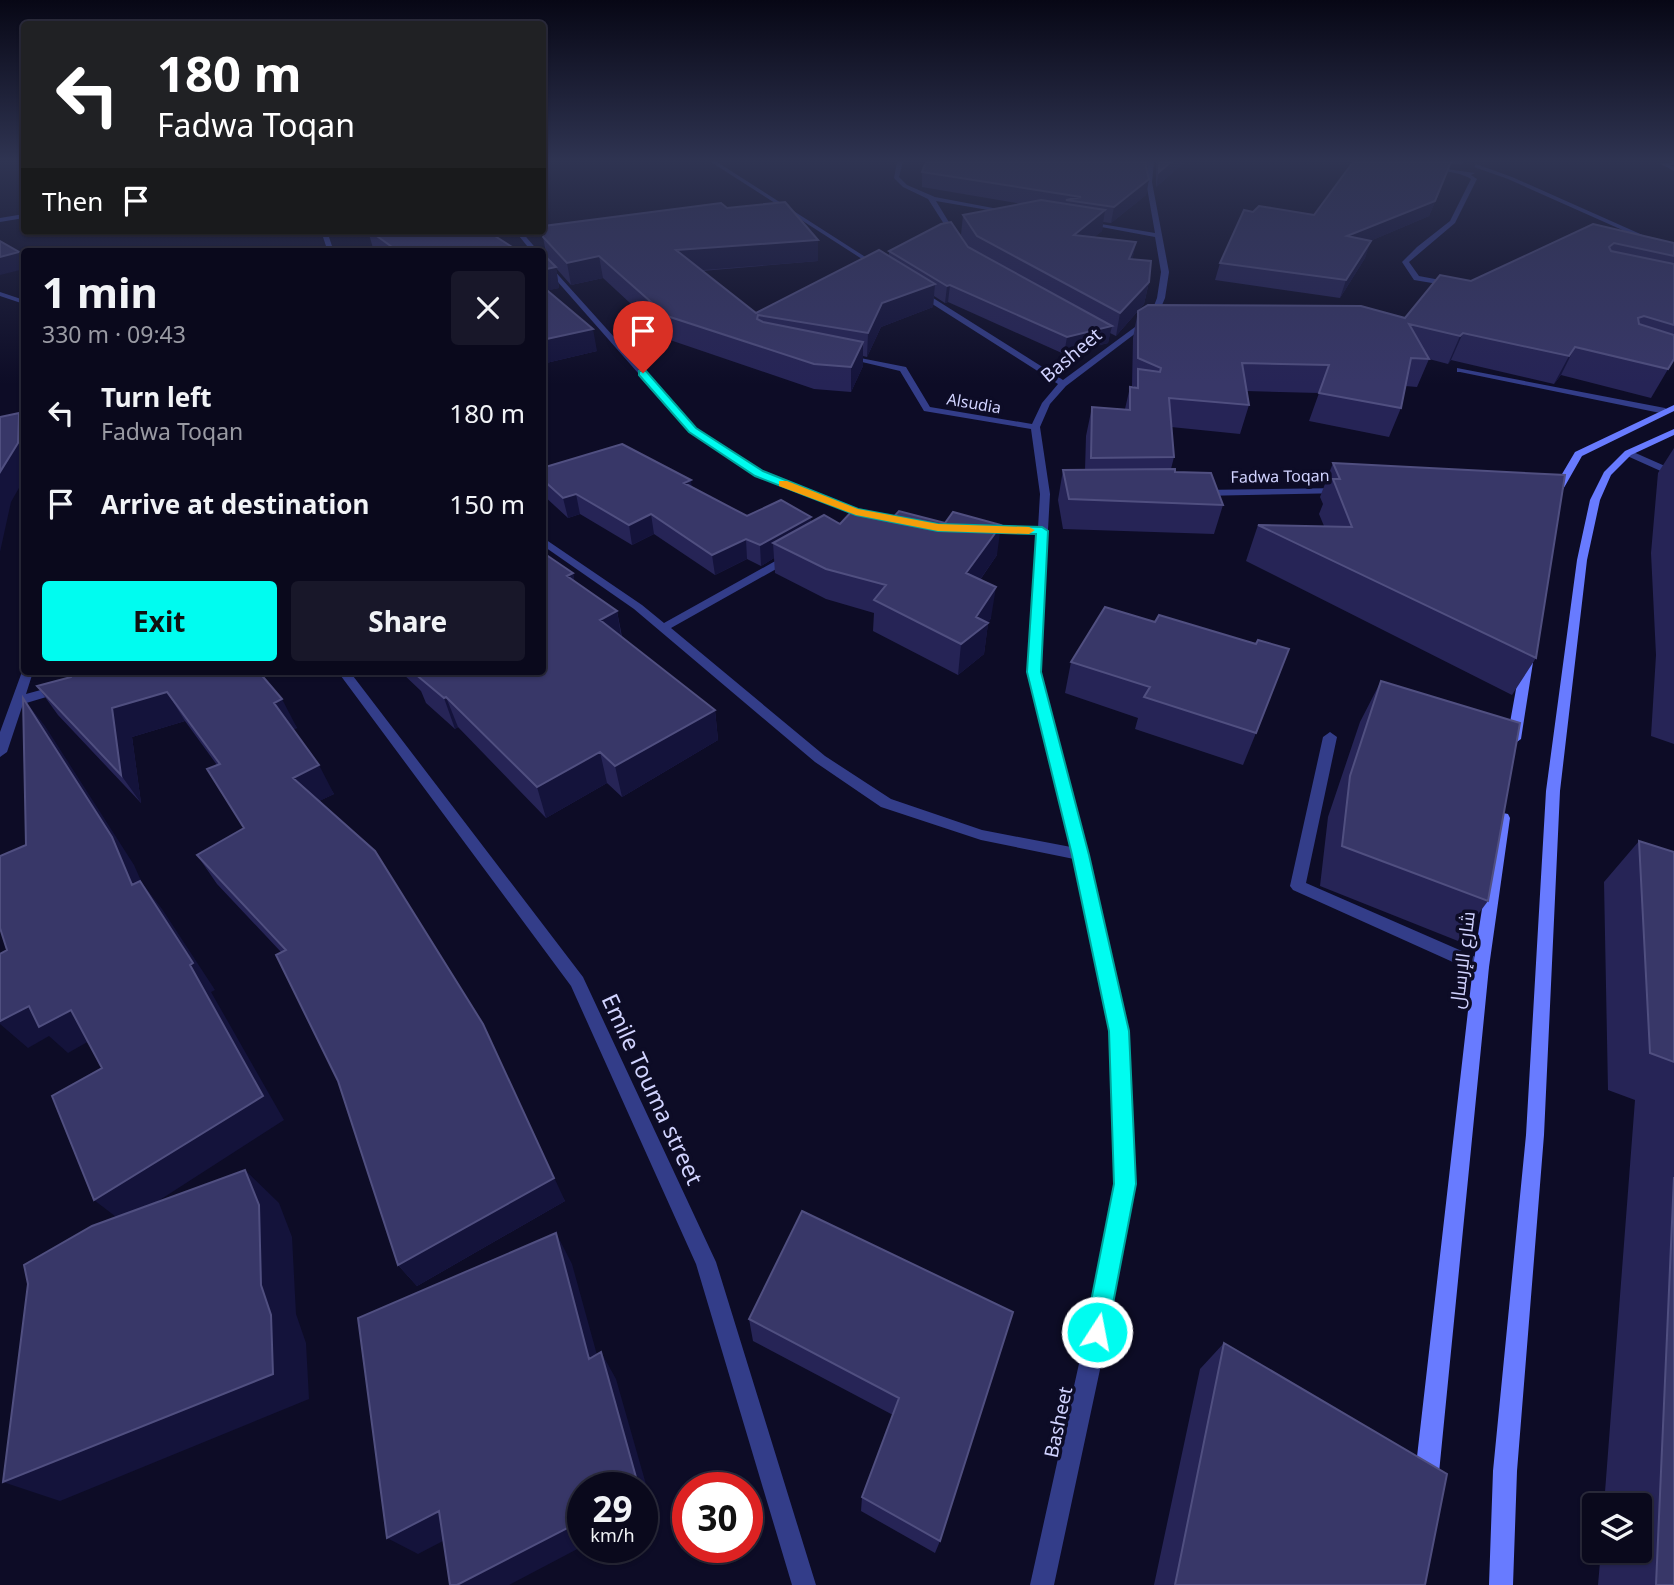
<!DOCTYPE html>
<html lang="en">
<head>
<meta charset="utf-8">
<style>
	:root { --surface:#0a091c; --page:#181729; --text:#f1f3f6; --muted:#999aa3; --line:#2a2a3b; --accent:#00fcf0 }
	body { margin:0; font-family:"Noto Sans",Cairo,sans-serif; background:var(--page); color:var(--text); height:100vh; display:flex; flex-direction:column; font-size:26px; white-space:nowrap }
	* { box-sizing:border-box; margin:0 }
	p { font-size:23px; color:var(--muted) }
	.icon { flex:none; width:38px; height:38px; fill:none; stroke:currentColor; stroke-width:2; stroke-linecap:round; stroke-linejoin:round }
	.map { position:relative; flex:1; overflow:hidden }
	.panel { position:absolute; left:21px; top:248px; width:525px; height:427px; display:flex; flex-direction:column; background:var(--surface); border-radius:7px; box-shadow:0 2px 5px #0004,0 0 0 2px var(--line) }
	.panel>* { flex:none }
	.banner { position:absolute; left:21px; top:21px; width:525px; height:214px; border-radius:7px; box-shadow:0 2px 5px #0004,0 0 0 2px var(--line); background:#202124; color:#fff; overflow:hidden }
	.fabs { position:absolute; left:1582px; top:1493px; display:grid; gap:14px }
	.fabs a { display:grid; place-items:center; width:70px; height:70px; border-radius:7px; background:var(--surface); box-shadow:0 2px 5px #0004,0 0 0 2px var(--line); font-size:35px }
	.speed { position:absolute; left:567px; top:1472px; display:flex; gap:14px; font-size:35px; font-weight:700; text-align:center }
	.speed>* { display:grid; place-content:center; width:91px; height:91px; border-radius:50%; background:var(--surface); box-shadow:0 2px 5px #0004,0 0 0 2px var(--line); line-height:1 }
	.speed small { font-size:18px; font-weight:400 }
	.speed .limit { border:10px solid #d22; background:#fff; color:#111 }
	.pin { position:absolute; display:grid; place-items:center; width:60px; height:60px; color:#fff; margin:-72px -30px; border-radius:50% 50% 50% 0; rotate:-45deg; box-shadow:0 0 7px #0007 }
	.pin .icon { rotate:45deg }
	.me { position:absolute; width:77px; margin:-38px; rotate:11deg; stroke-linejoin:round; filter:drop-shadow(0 0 5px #0008) }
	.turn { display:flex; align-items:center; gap:24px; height:147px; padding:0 21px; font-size:32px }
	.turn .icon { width:91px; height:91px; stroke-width:2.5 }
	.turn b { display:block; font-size:49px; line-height:60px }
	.then { display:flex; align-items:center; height:66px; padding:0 21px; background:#0003; gap:14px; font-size:26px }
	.round { display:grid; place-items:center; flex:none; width:74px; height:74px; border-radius:7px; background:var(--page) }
	.summary { display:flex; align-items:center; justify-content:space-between; height:119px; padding:0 21px }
	h1 { font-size:42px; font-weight:700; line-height:52px }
	.cta { display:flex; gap:14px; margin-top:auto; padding:14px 21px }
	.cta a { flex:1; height:80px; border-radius:7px; background:var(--accent); color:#111; font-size:28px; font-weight:700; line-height:80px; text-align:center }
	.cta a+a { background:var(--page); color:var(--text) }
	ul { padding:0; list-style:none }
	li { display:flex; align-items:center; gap:21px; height:91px; padding:0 21px }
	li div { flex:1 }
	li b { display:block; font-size:26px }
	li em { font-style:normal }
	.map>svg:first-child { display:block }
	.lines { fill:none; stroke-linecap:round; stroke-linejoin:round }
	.lane { fill:#333d89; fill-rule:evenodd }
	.street { fill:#333d89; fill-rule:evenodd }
	.secondary { fill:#687bff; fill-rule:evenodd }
	.wall { fill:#262456 }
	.shaded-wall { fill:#14133b }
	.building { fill:#383768; stroke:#504f80; stroke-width:2 }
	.route { fill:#00fcf0; stroke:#00a49c; stroke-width:2 }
	.slow { fill:#f59e0b }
	.labels { text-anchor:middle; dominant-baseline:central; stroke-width:7; stroke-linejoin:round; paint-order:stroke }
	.far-street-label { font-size:16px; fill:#d1d3ff; stroke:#0d0c26 }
	.street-label { font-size:19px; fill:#d1d3ff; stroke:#0d0c26 }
	.near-street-label { font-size:23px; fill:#d1d3ff; stroke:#0d0c26 }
</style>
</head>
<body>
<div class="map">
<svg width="1674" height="1585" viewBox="0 0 1674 1585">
	<rect width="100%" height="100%" fill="#0d0c26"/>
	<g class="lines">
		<path class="lane" d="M1674,162V165H1670L1674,167V171L1661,164Z
			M1457,368L1665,408L1669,411L1665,414L1460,372H1457Z
			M1625,451H1631L1674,470V477L1625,455Z
			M1330,732L1337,737L1306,883L1487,962L1489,967L1487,972L1481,974L1475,972L1293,890L1290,886L1323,737Z"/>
		<path class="street" d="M711,162H717L881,267L876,268Z
			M897,162H903L899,177L907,185L935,197L1014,212L1011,214L936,201L958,237L953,238L928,199L903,187L894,178Z
			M1148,162H1154L1152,182L1169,272L1165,298L1157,317L1066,386L1050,404L1040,427L1050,494L1040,672L1087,855L1128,1031L1135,1184L1108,1332L1054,1585H1030L1086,1332L1115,1184L1110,1031L1074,859L981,840L881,807L815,762L634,609L542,545V537L642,605L664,623L786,555H794V559L671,628L825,756L891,799L982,830L1071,847L1028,672L1037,534L984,532L979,529L984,526L1038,528L1040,494L1031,429L924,411L900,371L841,357L845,355L906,367L930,407L1032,424L1042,403L1058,384L915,293L922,291L1063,380L1150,316L1157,298L1161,272L1155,237L1080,223L1083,221L1155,233L1146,182Z
			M1397,162L1475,173L1471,175L1477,179L1455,223L1409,262L1419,276L1456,283V287L1414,280L1402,262L1417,247L1450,221L1471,179C1454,168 1418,171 1397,162Z
			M1476,164L1512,177L1674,249V253L1508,179L1474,167Z
			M24,214V218L0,222V218Z
			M321,231H327L334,252H328Z
			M515,231H521L539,252H532Z
			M542,257L696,428L762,471L859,509L912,520V524L852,514L756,475L690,432L542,264Z
			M0,292L24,300V304L0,296Z
			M1341,488L1346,491L1345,493L1200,496L1195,493L1200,490Z
			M23,669H24V672H33L26,694L59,685L65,689L63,692L23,704L7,752L0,757V732Z
			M338,672H350L583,977L716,1262L816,1585H792L696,1264L571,986Z"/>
		<path class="secondary" d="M1674,405V411L1582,456L1561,493H1553L1552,491L1575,452Z
			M1674,429V435L1631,455L1611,475L1600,500L1587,560L1560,791L1544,1135L1517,1471L1513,1585H1489L1493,1471L1526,1135L1546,791L1577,560L1590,500L1604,472L1625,451Z
			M1528,652L1534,656L1521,739L1514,744L1507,739L1522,656Z
			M1503,813L1508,814L1510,818L1489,967L1438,1483L1434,1491L1426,1495L1418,1491L1414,1483L1473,967L1496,818L1498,814Z"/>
	</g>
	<path class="wall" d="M1156,162H1185L1156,187Z
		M1353,162H1463L1461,165L1451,163L1429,216L1370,241L1365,258L1340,298L1215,280L1220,263L1253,212L1314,215Z
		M1146,167L1149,179L1146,195L1111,223L1103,222L1102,231L1094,237L1136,242L1132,260L1149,282L1144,304L1116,336L1110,333L1108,343L1064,354L948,302L945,303L934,296L933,307L881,327L867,357L863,356V366L851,392L814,389L670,340L603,278L571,285L556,268L559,288L548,290L597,351L542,364L547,258L543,237L727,208L818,261L702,271L756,313L889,256V251L969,248L961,235L963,215L1023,204L922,187V172Z
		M1593,224L1674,243V359L1651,398L1561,375L1554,384L1451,360L1448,364L1429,359L1417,387L1405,386L1401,408L1389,437L1309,421L1319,393L1246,391L1249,405L1240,434L1171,427L1174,457L1171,469L1223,505L1214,534L1063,529L1058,500L1063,470H1085L1086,436L1092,407L1125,409L1130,387L1134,388V386H1132L1133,338L1138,311L1405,318L1471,281Z
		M368,231H487L520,252H378L373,248Z
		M1674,448V744L1651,736L1656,655L1651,553L1658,473Z
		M1333,463L1536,658L1512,695L1246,561L1258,525L1324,526L1319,514L1323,504L1320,497Z
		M542,468L691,480V487L747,516L811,517V522L840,524L997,555L980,580L991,618L988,623L984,654L958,675L873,631L874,613L826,599L775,573L774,558L761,566L747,559L715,575L654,534L632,545L580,514L568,518L542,494Z
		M573,573L574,581L617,611L622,637L715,710L718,740L622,797L607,783L546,818L458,727L455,729L426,703L421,691L401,672H542Z
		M1105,607L1256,733L1243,765L1135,729L1138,718L1065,693L1071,662Z
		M262,676L297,728L293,729L334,794L319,801L565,1201L417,1286L398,1265L338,1081L281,952L217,884L197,855L244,828L217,765L185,721L132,737L141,803L58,715L37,686L71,677Z
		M1381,681L1488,901L1458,941L1320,886L1328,817L1360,722Z
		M1639,841L1674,852V1585H1598L1601,1550H1640V1505H1604L1635,1100L1608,1090L1604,882Z
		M1013,1312L940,1541L935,1553L861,1511L862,1497L893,1415L753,1341L749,1319Z
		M1224,1343L1425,1585H1154L1200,1369Z"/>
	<path class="shaded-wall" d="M1171,162H1185L1156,187L1159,172Z
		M1451,162L1429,216L1342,253L1347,236Z
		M1149,179L1146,195L1111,223L1114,207Z
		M1105,210L1102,231L1071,256L1074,235Z
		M818,240V261L678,272L676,250Z
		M1371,241L1365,258L1340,298L1346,280Z
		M1136,242L1132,263L1129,259Z
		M19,252L24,263V269L0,275V257Z
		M599,256L603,278L571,285L567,263Z
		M556,267L559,288L542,292V270Z
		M1149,282L1144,304L1116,336L1120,313Z
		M935,284L933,307L881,327L867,357L868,333L882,303Z
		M950,285L948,302L945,303L947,286Z
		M1112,326L1108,343L1064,354L1067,337Z
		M593,329L597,351L542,364V340Z
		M1463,333L1451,360L1448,364L1460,336Z
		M863,342V366L851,392V367Z
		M1575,347L1561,375L1554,384L1569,356Z
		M19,413L24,422V479L11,502L0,552V472Z
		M691,480L693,499L684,483Z
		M576,494L580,514L568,518L563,498Z
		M651,514L654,534L632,545L629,525Z
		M811,517L812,537L773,543L774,558L761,566L760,545Z
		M1001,525L997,555L963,604L966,573Z
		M746,539L747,559L715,575L712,555Z
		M573,573L579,603L567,576Z
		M996,587L991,618L988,624L984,654L958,675L961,644L976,617Z
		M617,611L622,641L600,620Z
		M167,692L185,721L132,737L141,803L121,775L112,708Z
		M446,697L458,727L455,729L444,698Z
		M23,698L45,726L134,865L142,883L162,909L215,990L211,992L284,1120L124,1223L94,1200L132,885Z
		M282,699L297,728L289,731L274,703Z
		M715,710L718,740L622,797L615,766Z
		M600,752L607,783L546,818L537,787Z
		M319,765L334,794L309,806L293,778Z
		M29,1006L71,1010L98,1036L68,1053L49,1036L28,1048L0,1024V1021Z
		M483,1024L565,1201L417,1286L398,1265Z
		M245,1170L279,1203L292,1237L296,1314L306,1343L309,1399L60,1501L3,1482L261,1285Z
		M556,1233L572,1264L605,1384L589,1359Z
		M601,1352L616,1379L653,1509L642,1515V1488H639Z
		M439,1511L466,1529L418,1554L387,1538Z
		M583,1520V1546L509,1585H457Z"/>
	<path class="building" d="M926,162H1147L1146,167L1149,179L1114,207L1066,200L1081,197L922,172Z
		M1159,162H1171L1159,172Z
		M1353,162H1451L1435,201L1347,236L1371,241L1346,280L1220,263L1244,210L1253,212L1259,206L1314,215Z
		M1041,200L1105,210L1074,235L1136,242L1129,259L1151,261L1149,282L1120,313L977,236L963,215Z
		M785,202L818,240L676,250L756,313L879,250L935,284L882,303L868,333L758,315L757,319L763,322L863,342L851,367L814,364L667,316L599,256L567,263L543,237L544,226L721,203L727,208Z
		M951,222L968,247L1112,326L1067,337L950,285L947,286L889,251L941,224Z
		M1593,224L1674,243V256L1614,243L1609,247L1611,251L1674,264V325L1644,316L1638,318L1639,324L1674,335V359L1668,369L1575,347L1569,356L1463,333L1460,336L1409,324L1429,359L1411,358L1401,408L1319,393L1329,365L1242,363L1249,405L1169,398L1174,457L1091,458L1092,407L1130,410V387L1138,388V369L1160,372L1161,368L1138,358V311L1148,305L1361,306L1405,318L1440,275L1471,281Z
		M370,231H487L520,252H399Z
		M0,241L19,252L0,257Z
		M542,253L556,267L542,270Z
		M542,286L593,329L542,340Z
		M19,413L18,443L0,472V417Z
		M622,444L691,480L684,483L747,516L781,500L811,517L760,545L746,539L712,555L651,514L629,525L576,494L563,498L542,479V468Z
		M1333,463L1565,475L1536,658L1258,525L1352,527L1333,479H1340Z
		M1175,469V472L1211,473L1223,505L1069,499L1063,470Z
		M852,511L890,521L899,511L945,523L953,512L1001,525L966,573L996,587L976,617L988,623L961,644L874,600L886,585L826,569L773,543L824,515L840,524Z
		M542,552L573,573L567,576L617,611L600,620L715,710L615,766L600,752L537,787L446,697L444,698L414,673L416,672H542Z
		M1105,607L1155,622L1159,615L1256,644L1258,640L1289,649L1256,733L1144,697L1150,687L1071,662Z
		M70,672H259L282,699L274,703L319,765L293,778L375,851L483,1024L554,1178L398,1265L338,1081L276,955L286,950L197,855L244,828L207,769L220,764L167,692L112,708L121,775L37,686L71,677Z
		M1381,681L1520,723L1488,901L1342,846L1350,776Z
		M23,698L112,837L132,885L140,881L193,963L190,965L263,1096L94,1200L52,1096L102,1068L71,1010L39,1027L29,1006L0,1021V954L7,950L0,928V856L26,845Z
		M1639,841L1674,852V1062L1650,1053Z
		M245,1170L259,1205L261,1285L271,1315L273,1374L3,1482L28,1284L24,1265L92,1226Z
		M1674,1177V1585H1656Z
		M802,1211L1013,1312L940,1541L862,1497L899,1398L749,1319Z
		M556,1233L589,1359L601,1352L639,1488H583V1520L457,1585H450L439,1511L387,1538L358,1318Z
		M1224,1343L1447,1474L1425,1585H1175Z"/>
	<linearGradient id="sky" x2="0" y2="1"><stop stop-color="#070715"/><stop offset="0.42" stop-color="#2f3452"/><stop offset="1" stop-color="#2f3452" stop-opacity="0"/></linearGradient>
	<rect width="1674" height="384" fill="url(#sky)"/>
	<path class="route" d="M639,371H646L696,428L763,471L858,509L938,524L1042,527L1048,531L1041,672L1089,855L1129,1031L1136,1184L1106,1340L1097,1344L1089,1340L1085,1332L1114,1184L1109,1031L1072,855L1027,672L1036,534L938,531L856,515L755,476L689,432L639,375Z"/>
	<path class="slow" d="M779,481H787L858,509L938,524L1029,527L1035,530L1029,534L938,531L856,515L779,486Z"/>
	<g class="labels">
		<g class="far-street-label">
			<text transform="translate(974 403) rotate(10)">Alsudia</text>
			<text transform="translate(1280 476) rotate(-1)">Fadwa Toqan</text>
		</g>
		<g class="street-label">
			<text transform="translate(1071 355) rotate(-40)">Basheet</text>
			<text transform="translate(1462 960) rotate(-83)">شارع الإرسال</text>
			<text transform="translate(1058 1422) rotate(-78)">Basheet</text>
		</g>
		<g class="near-street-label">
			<text transform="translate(653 1089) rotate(65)">Emile Touma street</text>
		</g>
	</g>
</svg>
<div class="fabs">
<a><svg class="icon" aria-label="layers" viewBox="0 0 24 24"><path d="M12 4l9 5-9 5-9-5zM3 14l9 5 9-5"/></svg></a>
</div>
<div class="speed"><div>29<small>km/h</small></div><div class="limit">30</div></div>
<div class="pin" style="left:643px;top:373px;background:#d93025"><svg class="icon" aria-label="arrive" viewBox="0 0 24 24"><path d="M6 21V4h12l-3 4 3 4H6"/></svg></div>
<svg class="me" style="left:1097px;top:1332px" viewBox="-20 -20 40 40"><circle r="17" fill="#00fcf0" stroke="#fff" stroke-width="3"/><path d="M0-11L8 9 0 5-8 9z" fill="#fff"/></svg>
<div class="banner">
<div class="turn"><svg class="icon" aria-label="left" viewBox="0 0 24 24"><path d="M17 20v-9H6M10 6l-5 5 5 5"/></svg><div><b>180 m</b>Fadwa Toqan</div></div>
<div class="then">Then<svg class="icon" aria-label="arrive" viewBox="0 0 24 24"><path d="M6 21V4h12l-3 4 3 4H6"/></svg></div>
</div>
<section class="panel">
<div class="summary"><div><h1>1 min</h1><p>330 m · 09:43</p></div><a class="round"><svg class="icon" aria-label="close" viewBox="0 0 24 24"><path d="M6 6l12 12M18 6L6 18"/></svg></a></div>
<ul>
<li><svg class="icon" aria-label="left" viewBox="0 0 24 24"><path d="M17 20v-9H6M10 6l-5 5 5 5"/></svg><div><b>Turn left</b><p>Fadwa Toqan</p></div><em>180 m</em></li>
<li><svg class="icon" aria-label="arrive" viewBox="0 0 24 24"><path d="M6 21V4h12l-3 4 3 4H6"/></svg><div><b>Arrive at destination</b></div><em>150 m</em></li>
</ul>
<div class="cta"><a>Exit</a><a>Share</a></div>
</section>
</div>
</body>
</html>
